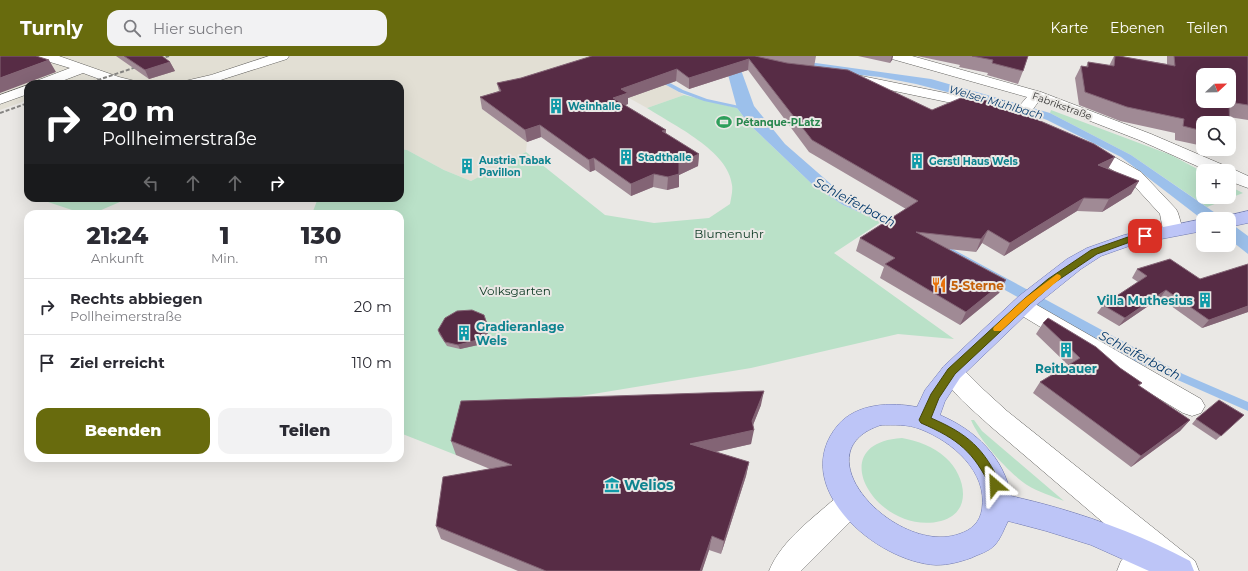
<!DOCTYPE html>
<html lang="de">
<head>
<meta charset="utf-8">
<style>
	:root { --surface:#fff; --page:#f2f2f3; --text:#2b2b33; --muted:#7c7c81; --line:#e1e1e2; --accent:#686b0d }
	body { margin:0; font-family:Montserrat,sans-serif; background:var(--page); color:var(--text); height:100vh; display:flex; flex-direction:column; font-size:15px; white-space:nowrap }
	* { box-sizing:border-box; margin:0 }
	p { font-size:13px; color:var(--muted) }
	.icon { flex:none; width:22px; height:22px; fill:none; stroke:currentColor; stroke-width:2; stroke-linecap:round; stroke-linejoin:round }
	.map { position:relative; flex:1; overflow:hidden }
	.drawer { position:absolute; left:24px; top:154px; width:380px; height:252px; display:flex; flex-direction:column; background:var(--surface); border-radius:12px; box-shadow:0 4px 16px #0002 }
	.drawer>* { flex:none }
	.top-card { position:absolute; left:24px; top:24px; width:380px; height:122px; border-radius:12px; box-shadow:0 4px 16px #0002; background:#202124; color:#fff; overflow:hidden }
	.needle { width:26px; rotate:68deg }
	.fabs { position:absolute; left:1196px; top:12px; display:grid; gap:8px }
	.fabs a { display:grid; place-items:center; width:40px; height:40px; border-radius:8px; background:var(--surface); box-shadow:0 4px 16px #0002; font-size:20px }
	.pin { position:absolute; display:grid; place-items:center; width:34px; height:34px; color:#fff; margin:-17px; border-radius:8px; box-shadow:0 2px 6px #0006 }
	.me { position:absolute; width:44px; margin:-22px; rotate:334deg; stroke-linejoin:round; filter:drop-shadow(0 0 3px #0008) }
	.turn { display:flex; align-items:center; gap:14px; height:84px; padding:0 12px; font-size:18px }
	.turn .icon { width:52px; height:52px; stroke-width:2.5 }
	.turn b { display:block; font-size:28px; line-height:34px }
	.lanes { display:flex; align-items:center; height:38px; padding:0 12px; background:#0003; justify-content:center; gap:20px; direction:ltr }
	.lanes .off { opacity:.35 }
	.eta { display:flex; justify-content:space-evenly; align-items:center; height:68px; text-align:center }
	.eta b { font-size:24px; font-weight:800; line-height:28px }
	.button { display:flex; gap:8px; margin-top:auto; padding:8px 12px }
	.button a { flex:1; height:46px; border-radius:12px; background:var(--accent); color:#fff; font-size:16px; font-weight:800; line-height:46px; text-align:center }
	.button a+a { background:var(--page); color:var(--text) }
	ul { padding:0; list-style:none }
	li { display:flex; align-items:center; gap:12px; height:56px; padding:0 12px; border-top:1px solid var(--line) }
	li div { flex:1 }
	li b { display:block; font-size:15px }
	li em { font-style:normal }
	header { display:flex; align-items:center; gap:24px; box-sizing:border-box; height:56px; padding:0 20px; background:var(--accent); color:#fff }
	header strong { font-size:19px }
	nav { display:flex; gap:22px; margin-inline-start:auto; font-size:14px }
	.search { width:280px; height:36px; background:var(--page); display:flex; align-items:center; gap:10px; box-sizing:border-box; padding:0 14px; border-radius:12px; color:var(--muted); font-size:15px }
	.map>svg:first-child { display:block }
	.built { fill:#e2dfd4 }
	.green { fill:#bae1c8 }
	.water { fill:#9cc0eb }
	.lines { fill:none; stroke-linecap:round; stroke-linejoin:round }
	.stream { fill:#9cc0eb; fill-rule:evenodd }
	.minor-casing { stroke:#62615e; stroke-width:1 }
	.major-casing { stroke:#717ab0; stroke-width:1 }
	.minor { fill:#fff; fill-rule:evenodd }
	.major { fill:#bdc5f7; fill-rule:evenodd }
	.rail { stroke:#858482; stroke-width:2; stroke-dasharray:4 2; stroke-linecap:butt }
	.wall { fill:#a08a95 }
	.shaded-wall { fill:#836475 }
	.building { fill:#572c45; stroke:#836475; fill-rule:evenodd }
	.route { fill:#686b0d; stroke:#444608 }
	.slow { fill:#f59e0b }
	.labels { text-anchor:middle; dominant-baseline:central; stroke-width:4; stroke-linejoin:round; paint-order:stroke }
	.far-culture-label { font-size:10px; font-weight:bold; fill:#0d838f; stroke:#eae8e5; text-anchor:start }
	.far-street-label { font-size:10px; fill:#363534; stroke:#eae8e5 }
	.far-leisure-label { font-size:10px; font-weight:bold; fill:#27864d; stroke:#eae8e5; text-anchor:start }
	.far-water-label { font-size:11px; font-style:italic; fill:#03386b; stroke:#eae8e5 }
	.park-label { font-size:12px; fill:#0a3721; stroke:#eae8e5 }
	.food-label { font-size:12px; font-weight:bold; fill:#c56008; stroke:#eae8e5; text-anchor:start }
	.culture-label { font-size:12px; font-weight:bold; fill:#0d838f; stroke:#eae8e5; text-anchor:end }
	.water-label { font-size:13px; font-style:italic; fill:#03386b; stroke:#eae8e5 }
	.near-culture-label { font-size:14px; font-weight:bold; fill:#0d838f; stroke:#eae8e5; text-anchor:start }
</style>
</head>
<body>
<header>
<strong>Turnly</strong>
<div class="search"><svg class="icon" aria-label="search" viewBox="0 0 24 24"><circle cx="10" cy="10" r="6"/><path d="M15 15l6 6"/></svg>Hier suchen</div>
<nav><a>Karte</a><a>Ebenen</a><a>Teilen</a></nav>
</header>
<div class="map">
<svg width="1248" height="515" viewBox="0 0 1248 515">
	<rect width="100%" height="100%" fill="#eae8e5"/>
	<path class="built" d="M0,0H665L643,16L684,39L647,52L577,13L482,53L527,86L526,96L471,125L444,114L407,94L400,93V28H28V44L0,54Z"/>
	<path class="green" d="M684,39L737,52L749,68L813,129L843,149L881,166L834,197L954,283L898,278L751,312L465,359L456,399L400,377V158H312L318,142H400V93L407,94L444,114L471,125L526,96L605,159L654,167L709,162L730,148C731,142 733,135 732,129C729,95 673,69 647,52Z
		M1051,54L1171,99L1203,116V141H1229V130L1243,137L1207,151L1131,99L1050,57Z
		M49,142H129L92,158H84L45,145Z
		M971,364H974L982,375L1064,445C1052,440 1038,436 1027,429C1009,417 979,384 971,364Z
		M902,382C918,385 933,390 946,402C965,419 974,456 941,465C878,481 820,387 902,382Z"/>
	<path class="water" d="M723,0H736L754,50L785,88L848,143L912,171L1183,318L1248,346V355L1130,303L882,166L843,149L813,129L749,68L737,52Z
		M780,2L931,23L1050,57L1131,99L1224,163L1203,164L1121,101L1047,64L1029,57L916,28L880,21L812,14Z
		M1229,166L1248,180V198L1229,183Z"/>
	<g class="lines">
		<path class="stream" d="M659,21L683,34L707,43L744,51L741,53L704,45L679,36L657,24L656,23Z"/>
		<g class="minor-casing">
			<path id="minor" d="M38,0H59L119,21L135,25L137,28H113L83,17L54,28H34L36,25L70,12L40,3Z
				M269,0H289L287,3L208,28H183L185,25L211,19Z
				M890,0H912L1041,36L1151,78L1235,114L1248,120V132L1229,125V115H1208L1139,84L1039,45C1031,55 1025,69 1012,65L1009,62L1027,41L892,3Z
				M842,16L975,43L991,48L994,51L991,54L986,56L971,51L837,23L835,20L837,17Z
				M28,29V38L0,48V39Z
				M1087,87L1093,89L1141,116L1176,153L1178,157L1183,174L1180,178L1173,180L1166,178L1163,174L1160,158L1129,124L1081,95L1079,92L1081,89Z
				M1022,243L1030,245L1201,343L1205,350L1201,357L1192,360L1183,357L1014,255L1011,250L1014,245Z
				M952,307L960,310L984,334L1007,355L1195,505L1199,515H1161L1156,511L1152,515H1117L1121,505L1133,492L989,369C972,353 951,337 940,316L944,310Z
				M850,434L860,438L864,447L860,456L801,515H769C782,483 815,461 840,438Z"/>
		</g>
		<g class="major-casing">
			<path id="major" d="M1248,155V167L1229,171V163H1221L1222,161Z
				M1203,163V175L1135,188L1101,200L1081,213L1035,250L960,322L945,345L940,359C975,374 1004,401 1011,440C1074,454 1133,475 1190,505L1194,515H1149L1091,489L1046,475L1008,465C1004,473 1001,482 995,489C988,496 979,498 971,502C959,506 949,509 936,509C876,506 787,430 838,369C857,347 891,346 917,351L925,334L944,310L1019,240L1067,203L1087,192L1124,179ZM881,369C894,369 908,368 920,373C952,385 988,416 982,453C980,466 972,474 959,478C897,500 797,396 881,369Z"/>
		</g>
		<use href="#minor" class="minor"/>
		<use href="#major" class="major"/>
		<path class="rail" d="M86,28L169,0
			M0,57L28,47"/>
	</g>
	<path class="wall" d="M116,0H162L170,6L175,15L149,23Z
		M592,0H816L814,11L932,54L1108,113L1139,125L1131,138L1102,156L1077,155L1004,200L982,187L976,196L948,193L1006,224L999,237L960,269L880,222L884,211L856,195L860,182L906,153L809,96L748,14L689,33L676,25L628,42V48L625,49L666,74L665,78L699,98L698,110L679,119V131L667,134L653,131L631,140L595,114L590,116L541,81L527,86L482,53L480,41L499,35L497,27L521,22Z
		M858,0H893L892,4L890,7Z
		M917,0H1028L1023,15L1018,28L987,19L988,17L959,11L960,9Z
		M1114,0H1119L1167,8V0H1248V64L1229,61L1230,81H1229V67H1203V90L1175,84V77L1120,65L1079,49L1075,22L1081,10L1086,11L1088,6L1109,10Z
		M1137,213L1248,256L1202,272L1160,242L1119,270L1097,257L1103,249L1138,226L1132,222Z
		M1043,267L1120,312L1142,327L1139,330L1190,364L1180,375L1131,411L1033,337L1040,326L1068,309L1036,278Z
		M438,274L489,276L478,289L460,293L447,290L439,278Z
		M761,349L753,369L751,388L716,396L749,406L746,420L721,498L709,494L702,515H518L441,483L436,470L490,413L456,399L451,385Z
		M1196,363H1239L1216,384L1192,368Z"/>
	<path class="shaded-wall" d="M892,0H893L892,4L890,7Z
		M749,3L748,14L689,33V22Z
		M49,4L56,16L0,37V22Z
		M170,6L175,15L149,23L145,14Z
		M677,13L676,25L628,42V48L614,54L613,42L621,33Z
		M540,69L541,81L527,86L525,74Z
		M666,74L665,86L662,75Z
		M699,98L698,110L679,119V131L667,134L668,121L679,107Z
		M1115,101L1108,113L1098,109Z
		M594,102L595,114L590,116L589,104Z
		M654,118L653,131L631,140V128Z
		M1139,125L1131,138L1102,156L1109,143Z
		M1084,142L1077,155L1004,200L1010,187Z
		M988,174L982,187L976,196L981,183Z
		M1006,224L999,237L960,269L966,256Z
		M1166,234L1160,242L1119,270L1125,262Z
		M1248,250V256L1202,272L1209,264Z
		M488,271L489,276L478,289L460,293L458,289Z
		M764,335L761,349L751,374H754L751,388L688,402L690,388Z
		M1190,364L1180,375L1131,411L1141,400Z
		M749,406L746,420L721,498L724,485Z
		M712,480L709,494L702,515H700Z"/>
	<path class="building" d="M0,0H36L49,4L0,22Z
		M124,0H162L170,6L145,14Z
		M592,0H755L787,7L848,14L932,54L968,39L975,41L1017,55L1094,88L1115,101L1098,109L1139,125L1109,143L1084,142L1010,187L988,174L981,183L916,176L1006,224L966,256L885,208L895,202L860,182L918,145L812,84L749,3L689,22L677,13L621,33L628,37L613,42L666,74L662,75L699,98L679,107V118L668,121L654,118L631,128L594,102L589,104L540,69L525,74L480,41L501,35L497,27L521,22Z
		M972,0H1028L1023,15L992,7L993,4Z
		M1115,0H1119L1175,10L1174,0H1248V49L1229,46L1230,81L1229,80V67H1203V75L1183,70L1184,63L1127,51L1085,36L1081,10L1088,11V6L1114,10ZM1203,19H1229V45H1203Z
		M1170,203L1200,223L1248,208V250L1209,264L1166,234L1125,262L1103,249L1147,220L1137,213Z
		M472,254L484,259L488,271L477,284L458,289L445,286L438,274L445,262L457,255Z
		M1048,262L1096,291L1120,312L1142,327L1138,329L1190,364L1141,400L1040,326L1080,302L1043,267Z
		M764,335L752,365L754,374L690,388L749,406L724,485L712,480L700,515H546L436,470L443,421L512,409L451,385L461,345Z
		M1219,344L1244,359L1221,380L1196,363Z"/>
	<path class="route" d="M1145,177L1149,180L1147,182L1133,185L1097,198L1054,227L1030,248L955,318L939,342L931,362C968,378 984,392 1001,429L999,432L995,434L991,432C974,396 958,383 921,367L919,364L931,338L948,313L1024,243L1048,223L1091,194L1128,181Z"/>
	<path class="slow" d="M1057,218L1060,219L1061,221L1060,223L1030,248L1001,275H994L993,273L994,271L1024,243Z"/>
	<defs>
		<g id="building-bare" transform="scale(1.2)"><path d="M-4-6H4V6H1V3H-1V6H-4ZM-2.5-4.3h1.7v1.8h-1.7ZM.8-4.3h1.7v1.8H.8ZM-2.5-1h1.7V.8h-1.7ZM.8-1h1.7V.8H.8Z" fill="#0f9aa8" stroke="#eae8e5" stroke-width="2.5" paint-order="stroke"/></g>
		<g id="stadium-bare" transform="scale(1.2)"><path d="M0-5a6.5 5 0 1 0 0 10a6.5 5 0 1 0 0-10ZM-3.5-1.8h7v3.6h-7Z" fill="#2e9e5b" stroke="#eae8e5" stroke-width="2.5" paint-order="stroke"/></g>
		<g id="restaurant-bare" transform="scale(1.2)"><path d="M-5-6h1v4h1v-4h1v4h1v-4h1v5L-1.5 .5V6h-2V.5L-5-1ZM5-6V6H3V1.5H1.5Q1.5-4 5-6Z" fill="#e8710a" stroke="#eae8e5" stroke-width="2.5" paint-order="stroke"/></g>
		<g id="museum-bare" transform="scale(1.2)"><path d="M0-6L6-3V-2H-6V-3ZM-5-1h2V3h-2ZM-1-1h2V3h-2ZM3-1h2V3H3ZM-6 4H6V6H-6Z" fill="#0f9aa8" stroke="#eae8e5" stroke-width="2.5" paint-order="stroke"/></g>
	</defs>
	<g fill-rule="evenodd">
		<use href="#building-bare" x="556" y="50"/>
		<use href="#stadium-bare" x="724" y="66"/>
		<use href="#building-bare" x="626" y="101"/>
		<use href="#building-bare" x="917" y="105"/>
		<use href="#building-bare" x="467" y="110"/>
		<use href="#restaurant-bare" x="939" y="229"/>
		<use href="#building-bare" x="1205" y="244"/>
		<use href="#building-bare" x="464" y="277"/>
		<use href="#building-bare" x="1066" y="294"/>
		<use href="#museum-bare" x="612" y="429"/>
	</g>
	<g class="labels">
		<g class="far-culture-label">
			<text x="568" y="50">Weinhalle</text>
			<text x="638" y="101">Stadthalle</text>
			<text x="479" y="104">Austria Tabak<tspan x="479" dy="12">Pavillon</tspan></text>
			<text x="929" y="105">Gerstl Haus Wels</text>
		</g>
		<g class="far-street-label">
			<text transform="translate(1062 50) rotate(20)">Fabrikstraße</text>
		</g>
		<g class="far-leisure-label">
			<text x="736" y="66">Pétanque-PLatz</text>
		</g>
		<g class="far-water-label">
			<text transform="translate(996 46) rotate(16)">Welser Mühlbach</text>
		</g>
		<g class="park-label">
			<text x="729" y="177">Blumenuhr</text>
			<text x="515" y="234">Volksgarten</text>
		</g>
		<g class="food-label">
			<text x="951" y="229">5-Sterne</text>
		</g>
		<g class="culture-label">
			<text x="1193" y="244">Villa Muthesius</text>
			<text x="476" y="270" text-anchor="start">Gradieranlage<tspan x="476" dy="14">Wels</tspan></text>
			<text x="1066" y="312" text-anchor="middle">Reitbauer</text>
		</g>
		<g class="water-label">
			<text transform="translate(855 146) rotate(28)">Schleiferbach</text>
			<text transform="translate(1140 299) rotate(28)">Schleiferbach</text>
		</g>
		<g class="near-culture-label">
			<text x="624" y="429">Welios</text>
		</g>
	</g>
</svg>
<div class="fabs">
<a><svg class="needle" viewBox="-14 -14 28 28"><path d="M0-13l5 13h-10z" fill="#e53935"/><path d="M0 13l5-13h-10z" fill="#7c7c81"/></svg></a>
<a><svg class="icon" aria-label="search" viewBox="0 0 24 24"><circle cx="10" cy="10" r="6"/><path d="M15 15l6 6"/></svg></a>
<a>+</a>
<a>−</a>
</div>
<div class="pin" style="left:1145px;top:180px;background:#d93025"><svg class="icon" aria-label="arrive" viewBox="0 0 24 24"><path d="M6 21V4h12l-3 4 3 4H6"/></svg></div>
<svg class="me" style="left:995px;top:429px" viewBox="-20 -20 40 40"><path d="M0-17L14 15 0 8-14 15z" fill="#686b0d" stroke="#fff" stroke-width="4"/></svg>
<div class="top-card">
<div class="turn"><svg class="icon" aria-label="right" viewBox="0 0 24 24"><path d="M7 20v-9h11M14 6l5 5-5 5"/></svg><div><b>20 m</b>Pollheimerstraße</div></div>
<div class="lanes"><svg class="icon off" aria-label="left" viewBox="0 0 24 24"><path d="M17 20v-9H6M10 6l-5 5 5 5"/></svg><svg class="icon off" aria-label="ahead" viewBox="0 0 24 24"><path d="M12 20V5M6 11l6-6 6 6"/></svg><svg class="icon off" aria-label="ahead" viewBox="0 0 24 24"><path d="M12 20V5M6 11l6-6 6 6"/></svg><svg class="icon" aria-label="right" viewBox="0 0 24 24"><path d="M7 20v-9h11M14 6l5 5-5 5"/></svg></div>
</div>
<section class="drawer">
<div class="eta">
<div><b>21:24</b><p>Ankunft</p></div>
<div><b>1</b><p>Min.</p></div>
<div><b>130</b><p>m</p></div>
</div>
<ul>
<li><svg class="icon" aria-label="right" viewBox="0 0 24 24"><path d="M7 20v-9h11M14 6l5 5-5 5"/></svg><div><b>Rechts abbiegen</b><p>Pollheimerstraße</p></div><em>20 m</em></li>
<li><svg class="icon" aria-label="arrive" viewBox="0 0 24 24"><path d="M6 21V4h12l-3 4 3 4H6"/></svg><div><b>Ziel erreicht</b></div><em>110 m</em></li>
</ul>
<div class="button"><a>Beenden</a><a>Teilen</a></div>
</section>
</div>
</body>
</html>
